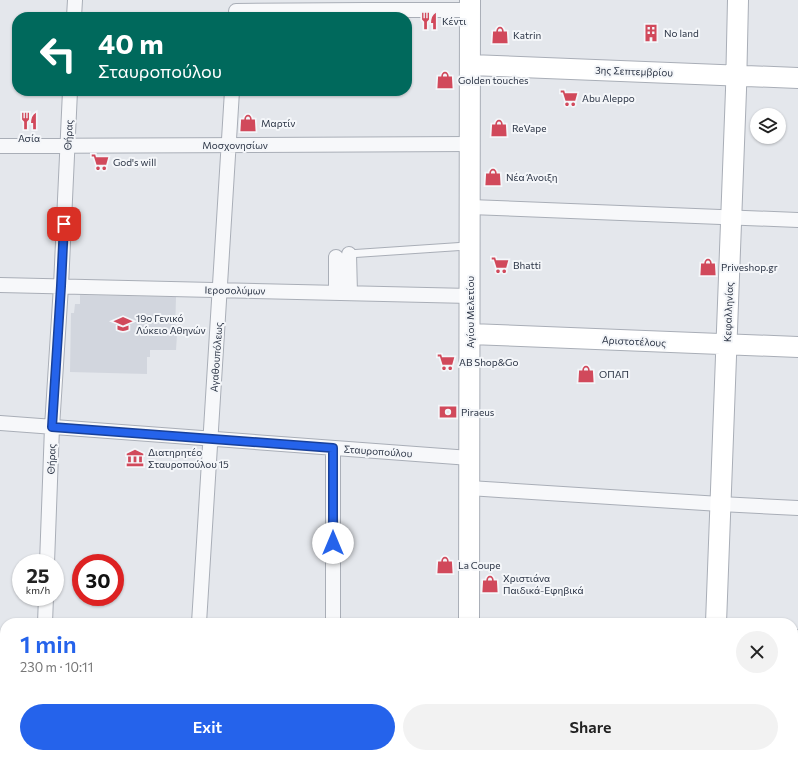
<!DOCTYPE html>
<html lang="en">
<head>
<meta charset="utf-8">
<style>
	:root { --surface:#fff; --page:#f2f2f2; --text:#222; --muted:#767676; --accent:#2563eb }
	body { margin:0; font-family:Commissioner,sans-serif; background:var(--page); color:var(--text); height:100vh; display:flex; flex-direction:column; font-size:15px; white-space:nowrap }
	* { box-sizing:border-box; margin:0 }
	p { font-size:13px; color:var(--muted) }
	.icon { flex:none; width:22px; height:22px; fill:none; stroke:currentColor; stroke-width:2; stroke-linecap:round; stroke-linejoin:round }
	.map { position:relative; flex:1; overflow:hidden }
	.details { position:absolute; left:0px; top:618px; width:798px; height:140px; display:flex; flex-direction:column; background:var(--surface); border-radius:16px 16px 0 0; box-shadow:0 1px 3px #0004 }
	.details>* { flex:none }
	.banner { position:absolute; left:12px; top:12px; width:400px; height:84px; border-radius:16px; box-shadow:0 1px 3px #0004; background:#00695c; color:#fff; overflow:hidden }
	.buttons { position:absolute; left:750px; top:108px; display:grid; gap:8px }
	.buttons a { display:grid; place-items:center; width:36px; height:36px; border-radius:50%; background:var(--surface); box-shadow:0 1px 3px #0004; font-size:20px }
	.speed { position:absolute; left:12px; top:554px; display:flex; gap:8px; font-size:20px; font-weight:700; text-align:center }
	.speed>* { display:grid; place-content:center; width:52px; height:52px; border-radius:50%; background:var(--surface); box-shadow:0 1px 3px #0004; line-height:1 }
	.speed small { font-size:10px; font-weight:400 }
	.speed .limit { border:6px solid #d22; background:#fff; color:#111 }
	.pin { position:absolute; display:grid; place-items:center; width:34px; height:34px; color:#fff; margin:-17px; border-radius:8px; box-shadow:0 2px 6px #0006 }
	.me { position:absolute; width:44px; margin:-22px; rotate:0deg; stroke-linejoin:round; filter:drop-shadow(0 0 3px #0008) }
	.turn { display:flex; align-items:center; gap:14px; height:84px; padding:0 20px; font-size:18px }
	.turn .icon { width:52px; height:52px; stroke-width:2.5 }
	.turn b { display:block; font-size:28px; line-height:34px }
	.round { display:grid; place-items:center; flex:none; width:42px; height:42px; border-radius:21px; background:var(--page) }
	.headline { display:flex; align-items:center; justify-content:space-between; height:68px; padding:0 20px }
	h1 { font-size:24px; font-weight:600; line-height:30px; color:var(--accent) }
	.cta { display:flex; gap:8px; margin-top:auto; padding:8px 20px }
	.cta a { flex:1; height:46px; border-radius:24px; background:var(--accent); color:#fff; font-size:16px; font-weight:600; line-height:46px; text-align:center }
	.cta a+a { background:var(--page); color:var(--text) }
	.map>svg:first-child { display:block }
	.built { fill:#d2d6de }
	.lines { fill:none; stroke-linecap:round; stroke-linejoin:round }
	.lane-casing { stroke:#a9aeb7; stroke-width:9 }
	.street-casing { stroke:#a9aeb7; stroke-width:16 }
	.secondary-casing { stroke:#a9aeb7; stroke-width:22 }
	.lane { stroke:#f7f8fa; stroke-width:7 }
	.street { stroke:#f7f8fa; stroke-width:14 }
	.secondary { stroke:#fff; stroke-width:20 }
	.route-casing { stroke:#184099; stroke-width:10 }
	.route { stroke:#2563eb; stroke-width:7 }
	.labels { text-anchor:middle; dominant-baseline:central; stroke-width:4; stroke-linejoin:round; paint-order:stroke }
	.poi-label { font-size:10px; fill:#2b3445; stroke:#f4f6f9; text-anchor:start }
	.street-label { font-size:10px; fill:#2b3445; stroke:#f4f6f9 }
</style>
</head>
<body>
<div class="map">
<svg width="798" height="758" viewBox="0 0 798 758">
	<rect width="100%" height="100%" fill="#e4e7ec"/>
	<path class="built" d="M80,295L176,297L175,335H177L176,350H150V357H147V374L70,372L71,313H74L75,304H80Z"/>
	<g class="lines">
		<g class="lane-casing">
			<path id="lane" d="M348,254L467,246"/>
		</g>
		<g class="street-casing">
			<path id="street" d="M236,11L366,10H461
				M74,17L75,0
				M0,146L470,144
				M470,207L798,220
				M349,254L350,293
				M0,285L470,296
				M336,292V257
				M0,423L470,458
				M333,448V623
				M469,488L720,504L798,508
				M47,563L52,427L61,286L70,91
				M45,623L46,597
				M199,623L232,91
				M793,638L798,637
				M0,669H5
				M39,758V753
				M191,758V753"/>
		</g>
		<g class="secondary-casing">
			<path id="secondary" d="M470,65L798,78
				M470,334L798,347
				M469,623L470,0
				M716,623L736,90L738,0
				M469,758V753
				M710,758V753"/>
		</g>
		<use href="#lane" class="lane"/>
		<use href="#street" class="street"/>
		<use href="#secondary" class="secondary"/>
	</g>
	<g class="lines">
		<g class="route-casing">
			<path id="route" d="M64,224L61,286L52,427L333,448V543"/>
		</g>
		<use href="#route" class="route"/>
	</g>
	<defs>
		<g id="restaurant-bare" transform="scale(1.38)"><path d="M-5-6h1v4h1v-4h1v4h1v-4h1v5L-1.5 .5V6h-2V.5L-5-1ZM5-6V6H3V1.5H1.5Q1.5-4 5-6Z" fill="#d1495b" stroke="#f4f6f9" stroke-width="2.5" paint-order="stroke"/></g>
		<g id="building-bare" transform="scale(1.38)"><path d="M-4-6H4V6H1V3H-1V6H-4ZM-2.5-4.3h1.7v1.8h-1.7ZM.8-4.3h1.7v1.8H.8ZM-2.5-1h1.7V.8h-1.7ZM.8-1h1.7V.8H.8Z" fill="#d1495b" stroke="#f4f6f9" stroke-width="2.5" paint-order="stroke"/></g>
		<g id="shop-bare" transform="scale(1.38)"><path d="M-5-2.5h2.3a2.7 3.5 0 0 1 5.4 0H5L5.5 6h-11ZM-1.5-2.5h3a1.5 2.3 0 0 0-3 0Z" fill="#d1495b" stroke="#f4f6f9" stroke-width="2.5" paint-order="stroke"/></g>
		<g id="supermarket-bare" transform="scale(1.38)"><path d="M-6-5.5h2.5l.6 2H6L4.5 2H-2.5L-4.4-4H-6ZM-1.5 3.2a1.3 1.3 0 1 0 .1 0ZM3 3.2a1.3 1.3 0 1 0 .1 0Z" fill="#d1495b" stroke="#f4f6f9" stroke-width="2.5" paint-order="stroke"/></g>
		<g id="school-bare" transform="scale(1.38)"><path d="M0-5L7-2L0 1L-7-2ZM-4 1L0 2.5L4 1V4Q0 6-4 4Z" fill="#d1495b" stroke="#f4f6f9" stroke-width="2.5" paint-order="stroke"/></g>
		<g id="bank-bare" transform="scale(1.38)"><path d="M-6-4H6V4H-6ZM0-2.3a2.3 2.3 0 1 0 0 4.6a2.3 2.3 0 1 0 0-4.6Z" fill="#d1495b" stroke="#f4f6f9" stroke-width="2.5" paint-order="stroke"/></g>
		<g id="museum-bare" transform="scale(1.38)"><path d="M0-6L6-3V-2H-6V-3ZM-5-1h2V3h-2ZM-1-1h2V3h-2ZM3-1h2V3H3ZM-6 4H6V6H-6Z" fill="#d1495b" stroke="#f4f6f9" stroke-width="2.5" paint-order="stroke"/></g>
	</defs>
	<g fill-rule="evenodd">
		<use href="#restaurant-bare" x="429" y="21"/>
		<use href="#building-bare" x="651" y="33"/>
		<use href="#shop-bare" x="500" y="35"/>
		<use href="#shop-bare" x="445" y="80"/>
		<use href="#supermarket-bare" x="569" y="98"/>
		<use href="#restaurant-bare" x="29" y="121"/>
		<use href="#shop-bare" x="248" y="123"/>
		<use href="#shop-bare" x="499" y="128"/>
		<use href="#supermarket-bare" x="100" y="162"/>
		<use href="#shop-bare" x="493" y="177"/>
		<use href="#supermarket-bare" x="500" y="265"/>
		<use href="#shop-bare" x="708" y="267"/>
		<use href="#school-bare" x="123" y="324"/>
		<use href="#supermarket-bare" x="446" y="362"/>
		<use href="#shop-bare" x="586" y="374"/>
		<use href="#bank-bare" x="448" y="412"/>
		<use href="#museum-bare" x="135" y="458"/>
		<use href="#shop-bare" x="445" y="565"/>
		<use href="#shop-bare" x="490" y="584"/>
	</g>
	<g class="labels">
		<g class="poi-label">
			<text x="442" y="21">Κέντι</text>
			<text x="664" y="33">No land</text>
			<text x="513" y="35">Katrin</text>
			<text x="458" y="80">Golden touches</text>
			<text x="582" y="98">Abu Aleppo</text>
			<text x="261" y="123">Μαρτίν</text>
			<text x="512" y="128">ReVape</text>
			<text x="29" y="138" text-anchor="middle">Ασία</text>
			<text x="113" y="162">God's will</text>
			<text x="506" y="177">Νέα Άνοιξη</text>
			<text x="513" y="265">Bhatti</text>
			<text x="721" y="267">Priveshop.gr</text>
			<text x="136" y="318">19ο Γενικό<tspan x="136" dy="12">Λύκειο Αθηνών</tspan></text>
			<text x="459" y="362">ΑΒ Shop&amp;Go</text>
			<text x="599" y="374">ΟΠΑΠ</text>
			<text x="461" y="412">Piraeus</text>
			<text x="148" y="452">Διατηρητέο<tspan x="148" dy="12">Σταυροπούλου 15</tspan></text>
			<text x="458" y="565">La Coupe</text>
			<text x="503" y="578">Χριστιάνα<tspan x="503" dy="12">Παιδικά-Εφηβικά</tspan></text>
		</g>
		<g class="street-label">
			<text transform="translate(634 71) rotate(2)">3ης Σεπτεμβρίου</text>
			<text transform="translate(68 135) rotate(-87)">Θήρας</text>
			<text x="235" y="145">Μοσχονησίων</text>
			<text transform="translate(235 290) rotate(1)">Ιεροσολύμων</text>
			<text transform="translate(470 312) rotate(-90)">Αγίου Μελετίου</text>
			<text transform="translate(728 312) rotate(-88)">Κεφαλληνίας</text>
			<text transform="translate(634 341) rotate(3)">Αριστοτέλους</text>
			<text transform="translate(216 357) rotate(-86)">Αγαθουπόλεως</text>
			<text transform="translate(378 451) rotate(4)">Σταυροπούλου</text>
			<text transform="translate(51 459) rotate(-88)">Θήρας</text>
		</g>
	</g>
</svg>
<div class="buttons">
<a><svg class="icon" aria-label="layers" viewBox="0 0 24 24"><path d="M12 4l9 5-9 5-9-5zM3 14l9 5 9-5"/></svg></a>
</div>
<div class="speed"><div>25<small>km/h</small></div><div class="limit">30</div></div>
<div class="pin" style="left:64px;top:224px;background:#d93025"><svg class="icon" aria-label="arrive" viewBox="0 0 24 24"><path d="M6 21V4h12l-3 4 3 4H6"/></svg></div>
<svg class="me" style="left:333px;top:543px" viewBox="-20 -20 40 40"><circle r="19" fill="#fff"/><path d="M0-13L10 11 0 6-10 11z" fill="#2563eb"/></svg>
<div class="banner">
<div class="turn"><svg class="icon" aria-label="left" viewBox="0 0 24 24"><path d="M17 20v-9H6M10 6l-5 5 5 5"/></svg><div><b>40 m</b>Σταυροπούλου</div></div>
</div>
<section class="details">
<div class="headline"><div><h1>1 min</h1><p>230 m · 10:11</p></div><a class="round"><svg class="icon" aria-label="close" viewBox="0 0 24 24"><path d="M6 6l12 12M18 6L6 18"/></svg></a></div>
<div class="cta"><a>Exit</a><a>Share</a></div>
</section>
</div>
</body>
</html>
